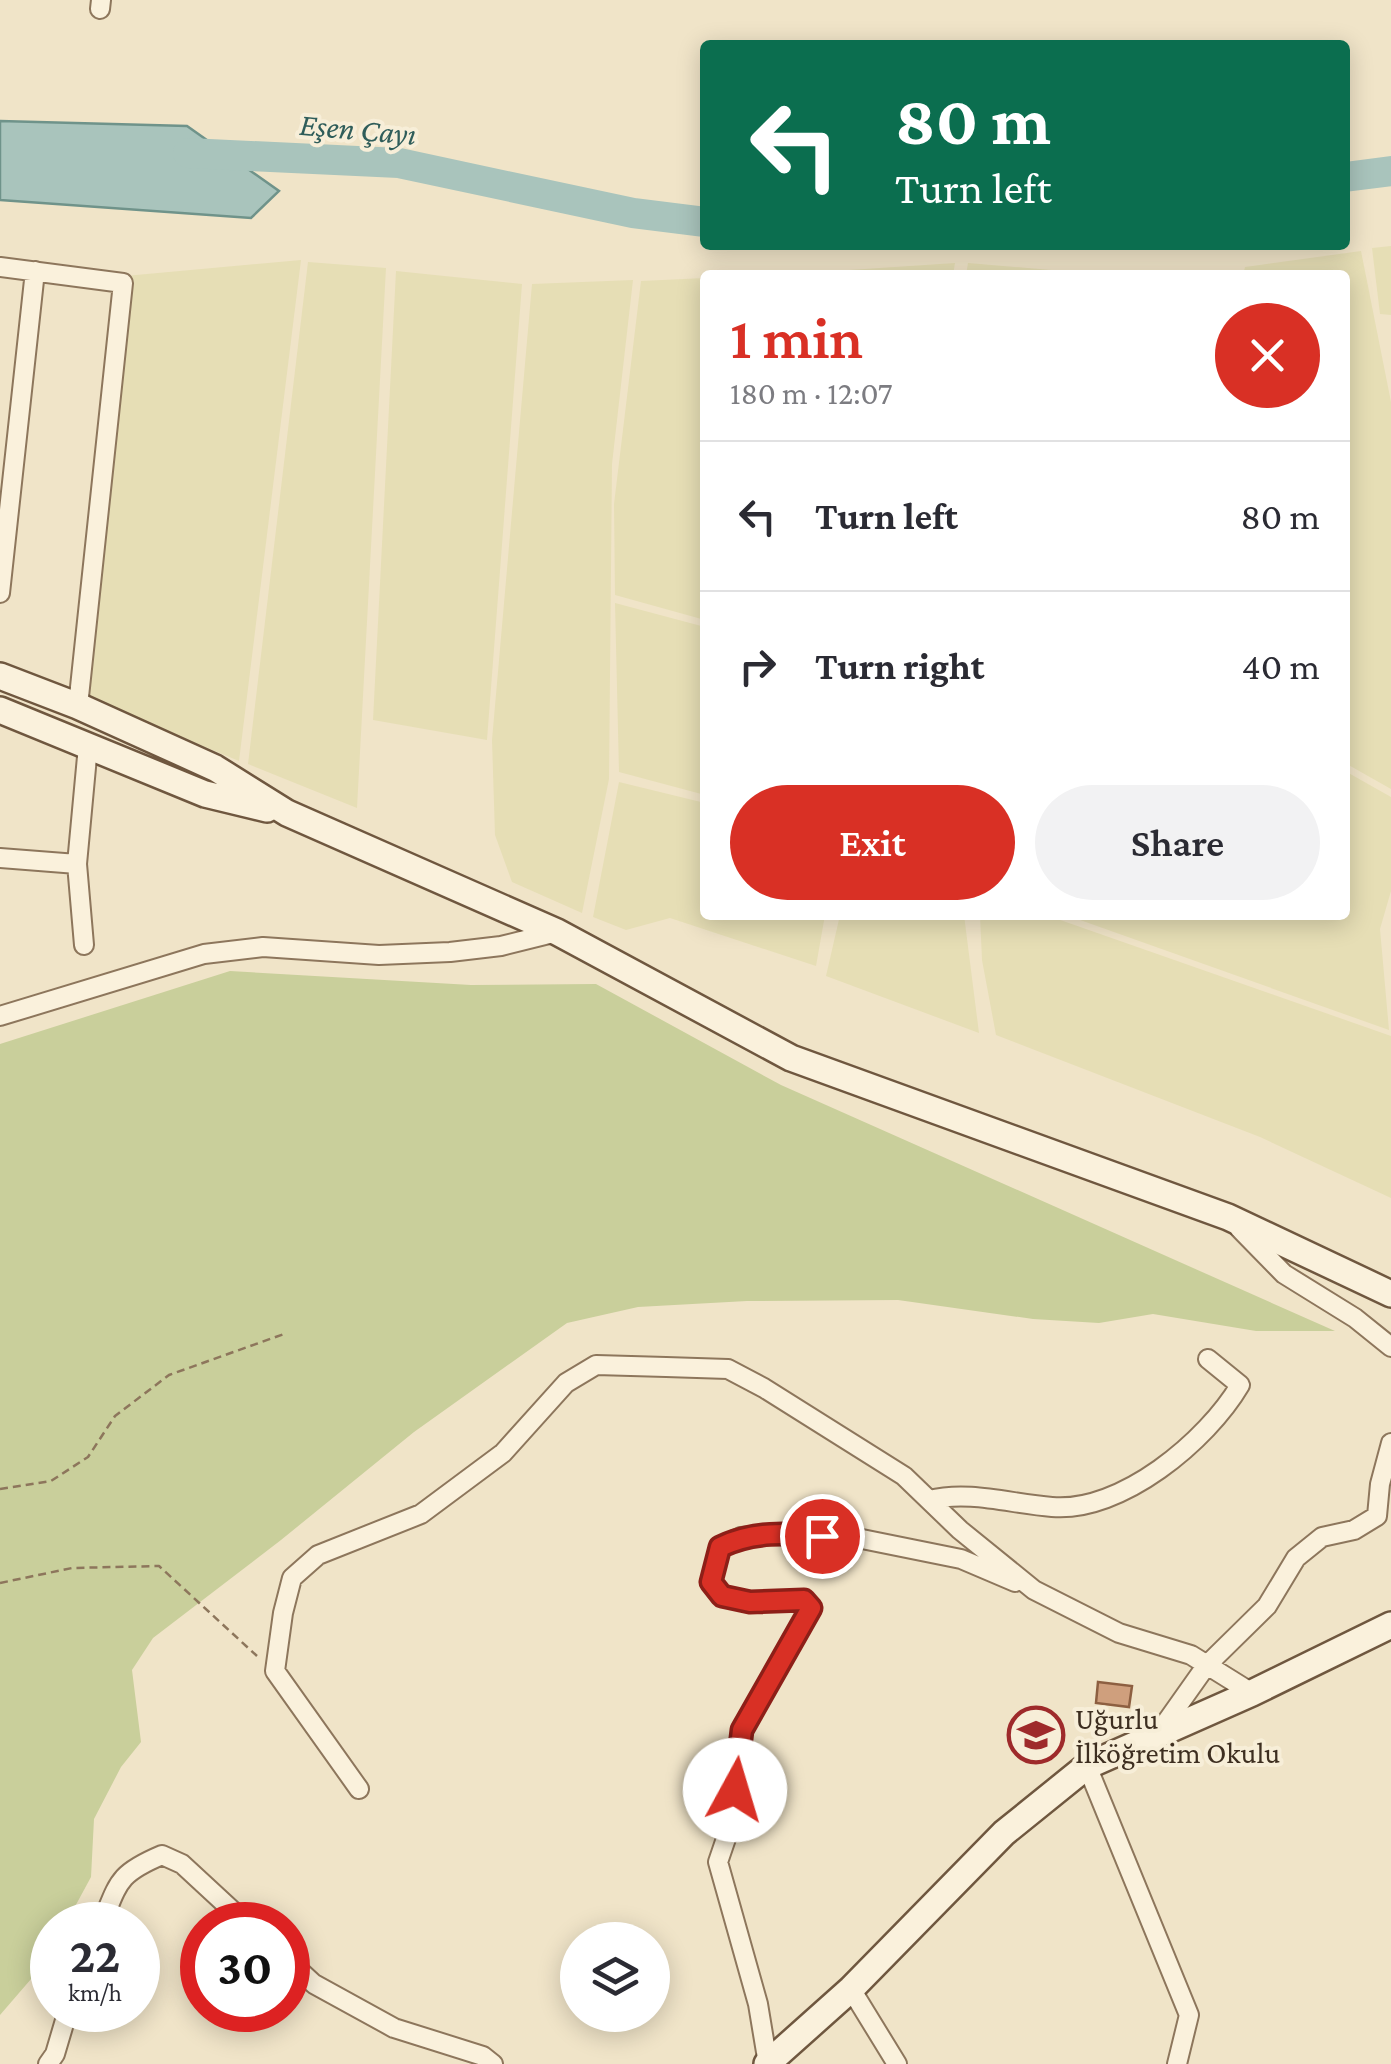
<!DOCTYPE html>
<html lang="en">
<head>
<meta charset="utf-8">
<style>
	:root { --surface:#fff; --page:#f2f2f3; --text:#2b2b33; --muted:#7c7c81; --line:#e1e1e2; --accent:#d93025 }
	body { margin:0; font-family:"Crimson Pro",serif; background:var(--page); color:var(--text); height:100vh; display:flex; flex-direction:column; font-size:38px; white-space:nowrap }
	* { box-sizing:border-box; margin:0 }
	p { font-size:32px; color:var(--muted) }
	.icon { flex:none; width:55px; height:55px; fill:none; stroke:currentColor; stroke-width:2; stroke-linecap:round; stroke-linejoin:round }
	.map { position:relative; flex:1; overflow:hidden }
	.sheet { position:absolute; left:700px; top:270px; width:650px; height:650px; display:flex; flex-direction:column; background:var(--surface); border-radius:10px; box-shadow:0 5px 25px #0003 }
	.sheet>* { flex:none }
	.guide { position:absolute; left:700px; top:40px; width:650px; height:210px; border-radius:10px; box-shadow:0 5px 25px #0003; background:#0b6e4f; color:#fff; overflow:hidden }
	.controls { position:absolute; left:560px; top:1922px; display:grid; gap:20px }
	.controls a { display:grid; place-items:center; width:110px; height:110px; border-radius:50%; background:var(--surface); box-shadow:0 5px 25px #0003; font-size:50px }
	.speed { position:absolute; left:30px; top:1902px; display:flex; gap:20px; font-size:50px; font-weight:700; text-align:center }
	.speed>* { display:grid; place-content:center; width:130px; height:130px; border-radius:50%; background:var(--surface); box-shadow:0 5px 25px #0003; line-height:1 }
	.speed small { font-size:25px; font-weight:400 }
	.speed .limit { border:15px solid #d22; background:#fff; color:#111 }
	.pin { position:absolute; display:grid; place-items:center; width:85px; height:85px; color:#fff; margin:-42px; border:5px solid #fff; border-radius:50%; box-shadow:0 2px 10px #0007 }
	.me { position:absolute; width:110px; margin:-55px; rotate:6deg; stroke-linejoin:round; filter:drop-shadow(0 0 8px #0008) }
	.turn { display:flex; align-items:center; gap:35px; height:210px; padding:0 30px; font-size:45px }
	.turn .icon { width:130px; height:130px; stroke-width:2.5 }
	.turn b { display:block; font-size:70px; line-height:85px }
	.round { display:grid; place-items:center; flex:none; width:105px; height:105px; border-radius:52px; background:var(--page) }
	.summary { display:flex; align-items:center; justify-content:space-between; height:170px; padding:0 30px }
	h1 { font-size:60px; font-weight:600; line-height:75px; color:var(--accent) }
	.cta { display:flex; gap:20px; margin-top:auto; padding:20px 30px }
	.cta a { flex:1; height:115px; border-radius:60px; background:var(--accent); color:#fff; font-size:40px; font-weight:600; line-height:115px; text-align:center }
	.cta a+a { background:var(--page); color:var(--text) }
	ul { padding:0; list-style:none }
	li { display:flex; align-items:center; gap:30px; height:150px; padding:0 30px; border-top:2px solid var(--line) }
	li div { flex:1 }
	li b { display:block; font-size:38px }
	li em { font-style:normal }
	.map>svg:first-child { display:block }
	.farmland { fill:#e6deb5 }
	.green { fill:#c9cf9b }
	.water { fill:#a9c4bc; stroke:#6f938a; stroke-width:2.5 }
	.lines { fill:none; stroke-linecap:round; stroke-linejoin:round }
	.river { stroke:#a9c4bc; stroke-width:30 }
	.building { fill:#cf9f7d; stroke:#8d5f41; stroke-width:2.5 }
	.street-casing { stroke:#8d765c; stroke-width:22 }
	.secondary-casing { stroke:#6f573f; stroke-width:30 }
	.path { stroke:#8d765c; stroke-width:2.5; stroke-dasharray:8 5; stroke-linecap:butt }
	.street { stroke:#faf1dc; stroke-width:18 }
	.secondary { stroke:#faf1dc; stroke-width:25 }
	.route-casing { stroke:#8d1f18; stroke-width:25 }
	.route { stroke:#d93025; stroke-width:18 }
	.labels { text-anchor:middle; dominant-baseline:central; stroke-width:8; stroke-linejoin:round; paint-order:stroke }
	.poi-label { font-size:30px; fill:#3d2e20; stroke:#f7eed8; text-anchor:start }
	.water-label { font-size:32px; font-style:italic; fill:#2f5d5a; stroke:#f7eed8 }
</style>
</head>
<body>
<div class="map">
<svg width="1391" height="2064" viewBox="0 0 1391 2064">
	<rect width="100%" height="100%" fill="#f0e4c8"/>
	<path class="farmland" d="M1391,246V315L1380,314L1372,248Z
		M1361,251L1391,402V789L1345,763V275H1243L1245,267Z
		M301,260L239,761L84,697L125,276Z
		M308,262L386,268L357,808L248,764Z
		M955,263L953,275H804V273Z
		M968,263L1087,273L1100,275H966Z
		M396,271L522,284L487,740L373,720Z
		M705,278V620L615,595L614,504L641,281Z
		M633,280L612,464L609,779L582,913L512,882L495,835L492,740L532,284Z
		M615,603L705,627V795L619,772Z
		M1345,771L1391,797V891L1380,929L1389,1030L1066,915H1345Z
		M619,782L705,803V915H825L816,966L670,918L626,930L593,917Z
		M840,915H964L979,1033L826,976Z
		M980,915H1046L1391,1036V1198L1260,1137L996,1035L982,960Z"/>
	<path class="green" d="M230,971L471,985L596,984L781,1085L1335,1331H1256L1153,1314L1099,1323L1033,1319L898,1300L747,1301L638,1307L567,1323L414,1432L281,1540L153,1638L132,1670L141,1742L121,1767L94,1819L91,1877L65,1925H52V1948L44,1964L0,2015V1044Z"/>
	<path class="water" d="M0,121L187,126L279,191L251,218L0,200Z"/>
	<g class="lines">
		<path class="river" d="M188,153L399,163L633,213L705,222
			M1345,177L1391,171"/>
	</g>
	<path class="building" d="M1098,1682L1132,1686L1129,1707L1096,1703Z"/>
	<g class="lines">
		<g class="street-casing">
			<path id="street" d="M100,9L101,0
				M0,267L123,283L78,706
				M0,593L35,271
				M0,858L77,864
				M84,945L77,864L88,746
				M0,1016L204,954L263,947L379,955L450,952L501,946L557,932
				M1239,1228L1284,1274L1355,1318L1391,1347
				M929,1500C970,1490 1011,1504 1052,1507C1121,1513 1207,1441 1240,1385L1208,1359
				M1160,1731L1206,1666L1267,1606L1296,1558L1322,1537L1354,1530L1377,1516L1380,1484L1391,1443
				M1087,1766L1189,2015L1177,2064
				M359,1789L275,1671L283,1613L292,1578L318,1555L421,1514L503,1453L566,1383L596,1365L666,1367L728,1369L764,1388L904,1476L960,1530L1034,1590L1119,1633L1191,1655L1252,1693
				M101,1925C119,1882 117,1874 162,1855L182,1864L248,1925
				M288,1960L314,1984L394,2028L483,2056L493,2064
				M851,1989L897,2064
				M48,2064L55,2054L68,2010
				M768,2064L758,2004L718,1862L734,1815L736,1764L742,1730L811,1607L804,1600L750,1602L722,1596L711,1583L720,1547L741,1537L788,1533L857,1538L961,1559L1015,1582"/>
		</g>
		<g class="secondary-casing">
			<path id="secondary" d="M0,676L78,706L215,768L287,813L557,932L791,1058L1228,1217L1391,1294
				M0,710L205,794L267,809
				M767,2064L851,1989L1004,1833L1087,1766L1252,1693L1391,1625"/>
		</g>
		<path class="path" d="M0,1489L51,1481L88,1457L115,1416L169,1375L284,1334
			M0,1583L72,1568L159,1566L257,1656"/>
		<use href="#street" class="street"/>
		<use href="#secondary" class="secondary"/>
	</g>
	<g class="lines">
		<g class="route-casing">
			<path id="route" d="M735,1790L742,1730L811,1608L804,1600L750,1602L722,1596L711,1582L720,1547C753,1531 787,1533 822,1536"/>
		</g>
		<use href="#route" class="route"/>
	</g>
	<defs>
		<g id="school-ring" transform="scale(2.875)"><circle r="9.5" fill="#f7eed8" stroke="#9e2a2b" stroke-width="1.5"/><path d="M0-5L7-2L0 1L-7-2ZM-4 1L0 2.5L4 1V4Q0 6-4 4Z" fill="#9e2a2b"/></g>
	</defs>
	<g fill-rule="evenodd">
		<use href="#school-ring" x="1036" y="1735"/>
	</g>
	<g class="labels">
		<g class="poi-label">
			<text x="1075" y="1718">Uğurlu<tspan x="1075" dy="34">İlköğretim Okulu</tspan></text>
		</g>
		<g class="water-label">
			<text transform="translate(358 129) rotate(5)">Eşen Çayı</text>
		</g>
	</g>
</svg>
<div class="controls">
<a><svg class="icon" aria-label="layers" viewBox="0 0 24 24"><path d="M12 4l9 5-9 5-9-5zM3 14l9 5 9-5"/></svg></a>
</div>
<div class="speed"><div>22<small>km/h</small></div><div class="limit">30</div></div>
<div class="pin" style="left:822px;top:1536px;background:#d93025"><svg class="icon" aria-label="arrive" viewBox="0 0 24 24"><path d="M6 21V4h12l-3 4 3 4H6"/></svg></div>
<svg class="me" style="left:735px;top:1790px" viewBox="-20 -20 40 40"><circle r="19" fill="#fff"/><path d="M0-13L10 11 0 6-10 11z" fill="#d93025"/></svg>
<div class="guide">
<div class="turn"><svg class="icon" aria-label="left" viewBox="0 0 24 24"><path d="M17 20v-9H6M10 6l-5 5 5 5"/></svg><div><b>80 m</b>Turn left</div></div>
</div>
<section class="sheet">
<div class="summary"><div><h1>1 min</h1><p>180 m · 12:07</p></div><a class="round" style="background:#d93025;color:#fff"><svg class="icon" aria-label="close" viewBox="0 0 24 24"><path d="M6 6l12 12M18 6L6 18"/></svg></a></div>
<ul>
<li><svg class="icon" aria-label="left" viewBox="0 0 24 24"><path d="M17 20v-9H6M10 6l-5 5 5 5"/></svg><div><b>Turn left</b></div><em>80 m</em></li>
<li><svg class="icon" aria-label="right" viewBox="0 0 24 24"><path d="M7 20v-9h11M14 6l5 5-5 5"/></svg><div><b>Turn right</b></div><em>40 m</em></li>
</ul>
<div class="cta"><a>Exit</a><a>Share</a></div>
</section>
</div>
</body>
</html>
